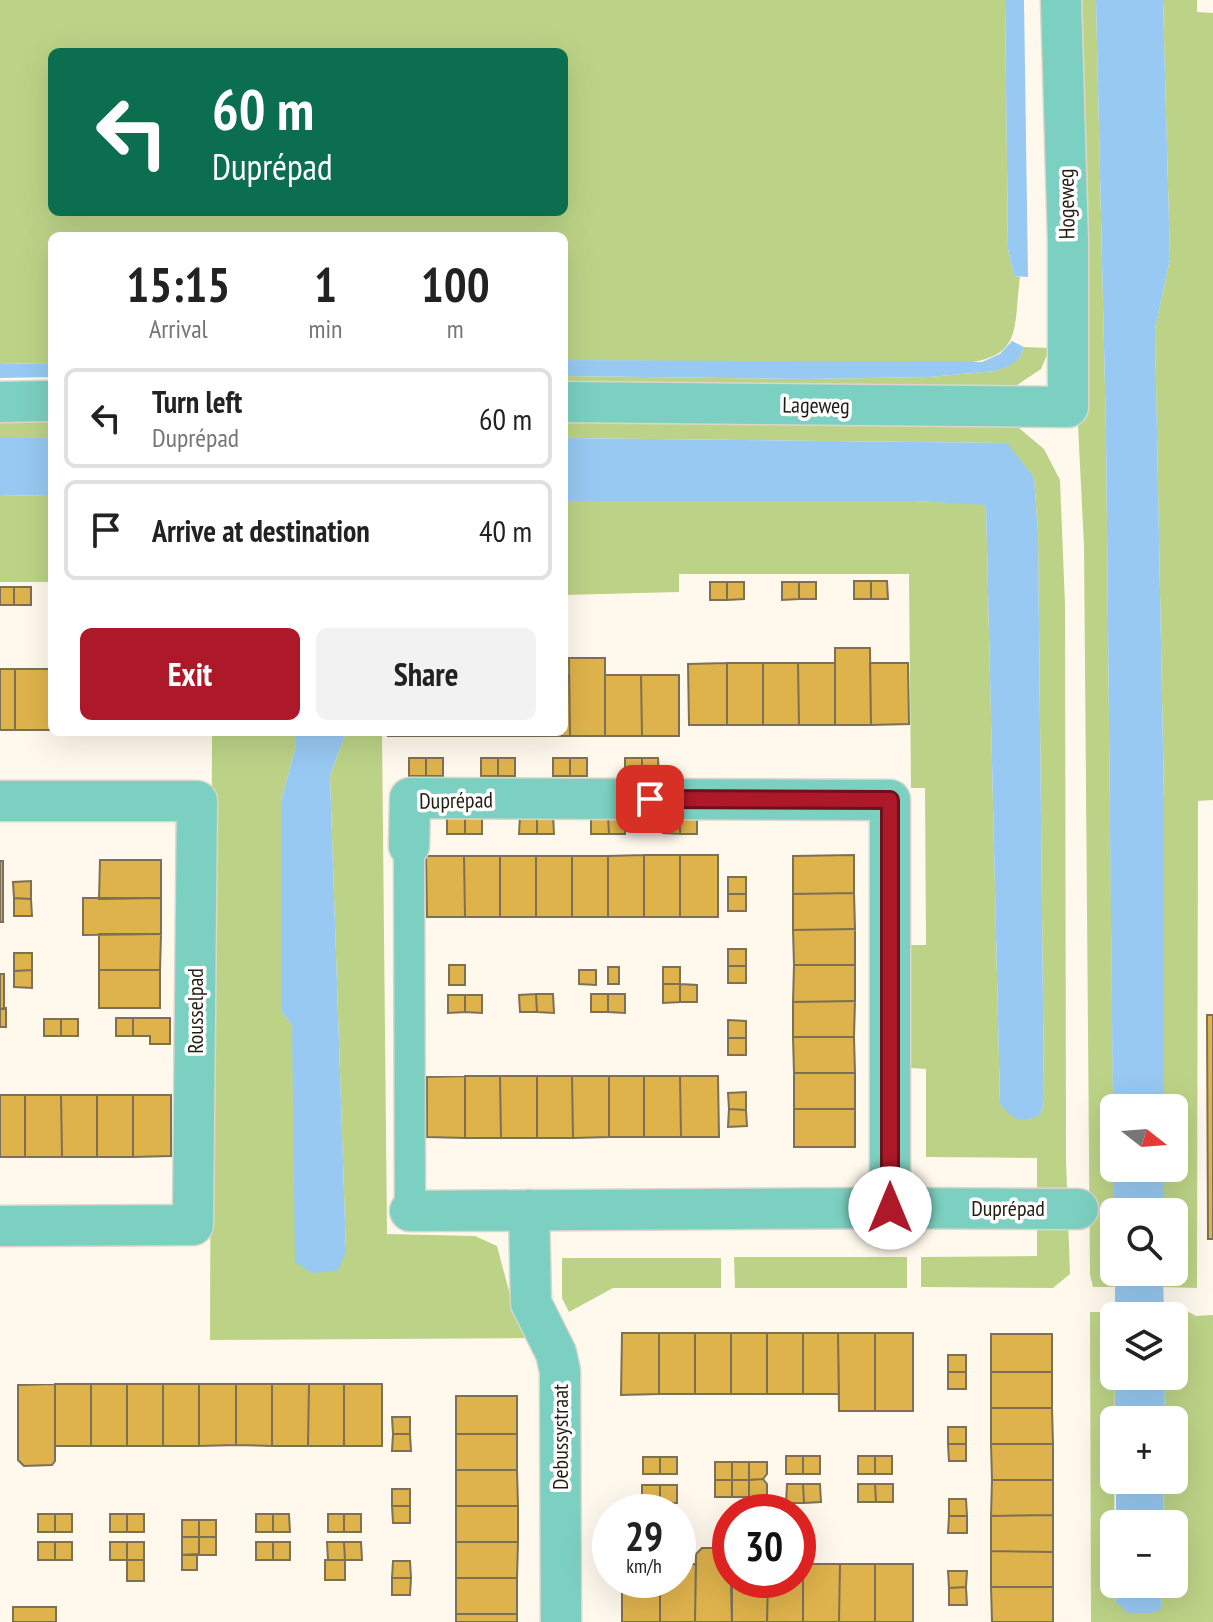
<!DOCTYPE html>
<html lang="en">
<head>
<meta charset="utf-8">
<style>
	:root { --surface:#fff; --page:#f2f2f2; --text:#222; --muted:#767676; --line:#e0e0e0; --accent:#ad1929 }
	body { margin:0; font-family:"PT Sans Narrow",sans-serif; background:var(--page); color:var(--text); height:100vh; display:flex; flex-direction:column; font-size:30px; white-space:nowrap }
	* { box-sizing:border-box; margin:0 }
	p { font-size:26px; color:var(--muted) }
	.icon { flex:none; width:44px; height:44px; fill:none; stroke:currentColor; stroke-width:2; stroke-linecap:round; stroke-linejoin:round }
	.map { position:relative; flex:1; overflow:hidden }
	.panel { position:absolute; left:48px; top:232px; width:520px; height:504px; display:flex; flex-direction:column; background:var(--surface); border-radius:12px; box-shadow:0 8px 32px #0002 }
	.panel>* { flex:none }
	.banner { position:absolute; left:48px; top:48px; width:520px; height:168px; border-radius:12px; box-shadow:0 8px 32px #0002; background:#0b6e4f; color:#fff; overflow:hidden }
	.needle { width:52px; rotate:107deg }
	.tools { position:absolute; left:1100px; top:1094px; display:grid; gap:16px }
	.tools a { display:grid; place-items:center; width:88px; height:88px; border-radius:12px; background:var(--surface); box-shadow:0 8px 32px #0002; font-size:40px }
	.speed { position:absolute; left:592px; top:1494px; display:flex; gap:16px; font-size:40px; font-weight:700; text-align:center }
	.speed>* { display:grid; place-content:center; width:104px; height:104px; border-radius:50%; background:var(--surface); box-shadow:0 8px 32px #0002; line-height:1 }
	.speed small { font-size:20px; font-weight:400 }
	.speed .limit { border:12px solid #d22; background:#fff; color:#111 }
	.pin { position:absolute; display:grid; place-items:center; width:68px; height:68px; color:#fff; margin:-34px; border-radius:16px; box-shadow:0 4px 12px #0006 }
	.me { position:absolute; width:88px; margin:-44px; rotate:0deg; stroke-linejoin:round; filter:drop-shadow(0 0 6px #0008) }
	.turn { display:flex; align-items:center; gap:28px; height:168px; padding:0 32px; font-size:36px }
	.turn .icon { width:104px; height:104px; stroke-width:2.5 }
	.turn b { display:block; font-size:56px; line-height:68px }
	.eta { display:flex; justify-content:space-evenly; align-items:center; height:136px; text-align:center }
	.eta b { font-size:48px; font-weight:800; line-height:56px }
	.button { display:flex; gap:16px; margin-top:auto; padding:16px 32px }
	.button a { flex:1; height:92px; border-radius:12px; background:var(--accent); color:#fff; font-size:32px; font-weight:800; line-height:92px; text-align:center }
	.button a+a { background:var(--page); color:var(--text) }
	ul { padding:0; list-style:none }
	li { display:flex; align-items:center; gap:24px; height:100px; margin:0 16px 12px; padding:0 16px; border:4px solid var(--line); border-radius:12px }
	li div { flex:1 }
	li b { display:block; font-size:30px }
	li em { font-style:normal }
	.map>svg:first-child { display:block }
	.green { fill:#bcd387; fill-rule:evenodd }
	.water { fill:#98c9f2 }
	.building { fill:#dfb34c; stroke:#7d7055; stroke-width:2 }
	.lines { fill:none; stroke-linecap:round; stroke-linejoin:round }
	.pedestrian-casing { stroke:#dcd6ca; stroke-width:33 }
	.minor-casing { stroke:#dcd6ca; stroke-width:43 }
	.pedestrian { stroke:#7cd0c1; stroke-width:30 }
	.minor { stroke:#7cd0c1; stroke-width:40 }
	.route-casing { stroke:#70101b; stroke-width:20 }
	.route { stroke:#ad1929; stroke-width:14 }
	.labels { text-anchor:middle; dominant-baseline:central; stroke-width:7; stroke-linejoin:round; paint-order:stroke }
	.street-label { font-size:22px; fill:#221d12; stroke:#fff }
</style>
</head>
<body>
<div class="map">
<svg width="1213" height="1622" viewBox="0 0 1213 1622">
	<rect width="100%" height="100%" fill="#fff9ed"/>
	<path class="green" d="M0,0H1005L1008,249L1014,276L1020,277C1013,333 1023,359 956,364L564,360V236H52V363L0,364ZM52,52H564V212H52Z
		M1073,0H1096L1106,432L1115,1287H1093L1090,1275L1084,546L1077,405Z
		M1163,0H1197V12L1213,13V800L1198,801L1197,1288L1163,1287V1272H1174V1212H1163V1168H1174V1108H1164V801L1155,329L1170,259Z
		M1024,347L1050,348L1041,369L1011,389L564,392V376L807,379L929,377L995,371L1020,357Z
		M52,409V438H0V410Z
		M564,410L1003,420L1019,428L1044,449L1060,480L1065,604L1066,1160L1070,1274L1053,1288L921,1287V1257L1037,1256V1158L926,1157V1069L910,1068L909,945H926L925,788H911L909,574H679V592L564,595V501H913L986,504L1000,1104L1041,1114L1044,1099L1038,533L1034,477L1006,443L564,438Z
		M0,495L52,496V582H0Z
		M212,732H296V745L281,801V1011L292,1025L346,1251L330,776L346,732H382L387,1234L475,1236L497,1246L513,1306L532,1338L210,1340Z
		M734,1257H907V1288H735Z
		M562,1258H721V1288H613L569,1312L562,1298Z
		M1187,1311L1196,1316L1213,1315V1622H1091L1090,1312H1115L1114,1584L1116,1602L1161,1609L1162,1584H1174V1524H1163L1164,1480H1174V1420H1165L1164,1376H1174V1316H1164V1312Z"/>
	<path class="water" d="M1005,0H1024L1028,277L1014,276L1008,249Z
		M1096,0H1163L1170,259L1155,329L1164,801V1108H1114V1168H1163V1212H1114V1214L1106,432Z
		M1012,341L1024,347L1020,357L1011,365L995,371L929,377L807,379L564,376V360L982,362L1000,354Z
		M52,363V377L0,378V364Z
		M0,438H52V496L0,495Z
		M564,438L1007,443L1034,477L1038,533L1044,1099L1041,1114C1021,1125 1014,1120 1000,1104L986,505L913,501H564Z
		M296,732H346L330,776L346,1251L338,1271L312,1273L295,1262L292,1025L281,1011V801L296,745Z
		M1115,1272H1163L1164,1316H1115Z
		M1115,1376H1164L1165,1420H1115Z
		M1116,1480H1164L1163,1524H1116Z
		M1116,1584H1162L1161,1609L1152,1613H1129L1116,1602Z"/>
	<path class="building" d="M854,581H871V599H854Z
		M871,581H887L888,599H871Z
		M710,582H727V600H710Z
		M727,582H744V599L727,600Z
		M782,582H799V599L782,600Z
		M799,582H816V599H799Z
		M0,587H14V605H0Z
		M14,587H31V605H14Z
		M835,648H870L871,725H835Z
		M569,658H605V736H570Z
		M727,663H763V725H727Z
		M727,663V725H689L688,664Z
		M763,663H798L799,725H763Z
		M798,663H835V725H799Z
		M870,663H908L909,724L871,725Z
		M0,669H15V730H0Z
		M15,669H51L50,730H15Z
		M51,669H52V730H50Z
		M564,675H569L570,736H533V732H564Z
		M605,675H641L642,736H605Z
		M641,675H679V736H642Z
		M388,732H426V736H388Z
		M426,732H462V736H426Z
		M462,732H498V736H462Z
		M498,732H533V736H498Z
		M409,758H426V776H409Z
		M426,758H443V776H426Z
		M481,758H498V776H481Z
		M498,758H515V776H498Z
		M553,758H570V776H553Z
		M570,758H587V776H570Z
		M625,758H642V776H625Z
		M642,758H658L659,776H642Z
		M553,815L554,834H537V816Z
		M608,815L609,834H591V816Z
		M608,815H625V834H609Z
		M663,815H680V834L663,833Z
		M680,815H697V834H680Z
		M447,816H465V834H447Z
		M465,816H482V834H465Z
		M520,816H537V834H519Z
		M644,855V917H608V856Z
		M644,855H680V917H644Z
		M680,855H718V917H680Z
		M854,855V893L793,894V856Z
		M426,856H464L465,917H427Z
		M464,856H500V917H465Z
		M500,856H536V917H500Z
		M536,856H572V917H536Z
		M572,856H608V917H572Z
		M100,860H161V898L99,899Z
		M0,861H3V922H0Z
		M728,877H746V894H728Z
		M31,881V899L14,898L13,882Z
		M854,893L855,929L793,930V894Z
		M728,894H746V911H728Z
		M14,898L31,899L32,916H14Z
		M83,898H161V934L83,935Z
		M855,929V965H794L793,930Z
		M99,934H161L160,970H99Z
		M728,949H746V966H728Z
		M14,953H32V970L14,971Z
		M449,965H465V985H449Z
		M794,965H855V1001L793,1002Z
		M728,966H746V983H728Z
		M608,967H619V984H608Z
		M663,967H680V984H663Z
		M32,970V988L14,987V971Z
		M99,970H160V1008H99Z
		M579,970H596V985L579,984Z
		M0,974H4V1009H0Z
		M663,984H680V1002L663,1003Z
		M680,984L697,985V1002H680Z
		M536,994H553L554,1013L537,1012Z
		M536,994L537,1012H520L519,995Z
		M591,994H608V1012H591Z
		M608,994H625V1013L608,1012Z
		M448,995H465V1012L448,1013Z
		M465,995H482V1013L465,1012Z
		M855,1001L854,1037H793V1002Z
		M6,1008V1027H0V1009Z
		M1207,1015H1213V1239H1208Z
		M116,1018H133V1036H116Z
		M133,1018H170V1044H150V1036H133Z
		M44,1019H61V1036H44Z
		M61,1019H78V1036H61Z
		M728,1020L746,1021V1038H728Z
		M793,1037H854L855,1073H794Z
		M728,1038H746V1055H728Z
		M794,1073H855V1109H794Z
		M465,1076V1138L427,1137V1077Z
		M465,1076H500L501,1138H465Z
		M500,1076H537V1138H501Z
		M537,1076H572L573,1138H537Z
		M572,1076H609V1137L573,1138Z
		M609,1076H644V1137H609Z
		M644,1076H680L681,1137H644Z
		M680,1076H718L719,1137H681Z
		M746,1092V1110L729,1109L728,1093Z
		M0,1095H25V1157H0Z
		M25,1095H61L62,1157H25Z
		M61,1095H97V1157H62Z
		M97,1095H133V1157H97Z
		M133,1095H171V1156L133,1157Z
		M729,1109L746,1110L747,1126L728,1127Z
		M794,1109H855V1147H794Z
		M622,1333H659V1394L621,1395Z
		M659,1333H695V1394H659Z
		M695,1333H731V1394H695Z
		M731,1333H767V1394H731Z
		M767,1333H803V1394H767Z
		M803,1333H838L839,1394H803Z
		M838,1333H875V1411H839Z
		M875,1333H913V1411H875Z
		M991,1334H1052V1372H991Z
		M948,1355H966V1372H948Z
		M948,1372H966V1389H948Z
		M991,1372H1052V1408H991Z
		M55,1384H91V1446H55Z
		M55,1384V1461L52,1465L24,1466L18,1460V1385Z
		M91,1384H127V1446H91Z
		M127,1384H163V1446H127Z
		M163,1384H199V1446H163Z
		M199,1384H236V1445L199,1446Z
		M236,1384H272V1446L236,1445Z
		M272,1384H309L308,1446H272Z
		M309,1384H344V1446H308Z
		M344,1384H382V1446H344Z
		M456,1396H517V1434H456Z
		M991,1408H1052L1053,1444H991Z
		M392,1417H410V1434H393Z
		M948,1427H966V1444H948Z
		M393,1434H410L411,1451H392Z
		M456,1434H517V1470H456Z
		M948,1444H966V1461H949Z
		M991,1444H1053V1480H992Z
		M786,1456H803V1474H786Z
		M803,1456H820V1474H803Z
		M858,1456H875V1474H858Z
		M875,1456H892V1474H875Z
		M643,1457H660V1474H643Z
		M660,1457H677V1474H660Z
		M715,1462H732V1480H715Z
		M732,1462H749V1480H732Z
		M749,1462H767V1474L763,1479L749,1480Z
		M456,1470H517L518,1506H456Z
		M763,1479L767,1484V1499H749V1480Z
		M715,1480H732V1497H715Z
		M732,1480H749V1497H732Z
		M992,1480H1053V1515L991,1516Z
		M787,1484H803L804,1503H786Z
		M803,1484H820L821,1502L804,1503Z
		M858,1484H875L876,1502H858Z
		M875,1484H893V1502H876Z
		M642,1485H660V1503H642Z
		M660,1485H677V1503H660Z
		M392,1489H410V1506H392Z
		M949,1499H966L967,1516H949Z
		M392,1506H410V1523H393Z
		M456,1506H518V1542H456Z
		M38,1514H55V1532H38Z
		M55,1514H72V1532H55Z
		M110,1514H127V1532H110Z
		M127,1514H144V1532H127Z
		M256,1514H273V1532H256Z
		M273,1514H289L290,1532H273Z
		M328,1514H344V1532H328Z
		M344,1514H361V1532H344Z
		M1053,1515V1552L991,1551V1516Z
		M949,1516H967V1533H948Z
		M182,1520H199V1537H182Z
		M199,1520H216V1537H199Z
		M182,1537H199V1555H182Z
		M199,1537H216V1555H199Z
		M38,1542H55V1560H38Z
		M55,1542H72V1560H55Z
		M110,1542H127V1560H110Z
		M127,1542H144V1560H127Z
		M256,1542H273V1560H256Z
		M273,1542H290V1560H273Z
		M327,1542H344L345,1560H328Z
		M344,1542H361L362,1560H345Z
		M456,1542H518L517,1578H456Z
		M702,1548H725L730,1553L732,1622H695L696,1554Z
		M991,1551L1053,1552V1587H991Z
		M197,1554V1570H182V1555Z
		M127,1560H144V1581H127Z
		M325,1560H345V1580H325Z
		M393,1561H410L411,1578H392Z
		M696,1564L695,1622H660V1580H678V1565Z
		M798,1564H803V1622H767L768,1580H798Z
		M803,1564H840L839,1622H803Z
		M840,1564H875V1622H839Z
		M875,1564H913V1622H875Z
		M948,1571H967L966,1587L949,1588Z
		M392,1578H411L410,1595H392Z
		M456,1578H517V1614H456Z
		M622,1580H660V1622H622Z
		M732,1580H768L767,1622H732Z
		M966,1587L967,1605H949V1588Z
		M991,1587H1053V1622H992Z
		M13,1607H56V1622H13Z
		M456,1614H517V1622H456Z"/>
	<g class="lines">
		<g class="pedestrian-casing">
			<path id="pedestrian" d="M409,846L410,1211"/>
		</g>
		<g class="minor-casing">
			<path id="minor" d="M0,402L52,401
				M564,402L1068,407V241L1061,0
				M0,801H197L193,1225L0,1226
				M409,846L410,798L890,800V1208L410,1211
				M890,1208L1078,1209
				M529,1210L531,1303L556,1353L560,1371L561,1622"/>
		</g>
		<use href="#pedestrian" class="pedestrian"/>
		<use href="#minor" class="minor"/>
	</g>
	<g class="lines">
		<g class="route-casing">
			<path id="route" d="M650,799L890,800V1208"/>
		</g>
		<use href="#route" class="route"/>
	</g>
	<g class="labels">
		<g class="street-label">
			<text transform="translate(1066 204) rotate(-91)">Hogeweg</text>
			<text transform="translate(816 405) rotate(1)">Lageweg</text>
			<text transform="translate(456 800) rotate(-1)">Duprépad</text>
			<text transform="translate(195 1011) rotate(-90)">Rousselpad</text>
			<text x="1008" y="1208">Duprépad</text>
			<text transform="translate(560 1437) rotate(-90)">Debussystraat</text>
		</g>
	</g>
</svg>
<div class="tools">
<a><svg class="needle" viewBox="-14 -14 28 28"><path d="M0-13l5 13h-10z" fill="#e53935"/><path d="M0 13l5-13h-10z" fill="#767676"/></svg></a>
<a><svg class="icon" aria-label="search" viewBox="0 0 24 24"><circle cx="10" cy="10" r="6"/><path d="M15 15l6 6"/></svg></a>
<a><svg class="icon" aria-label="layers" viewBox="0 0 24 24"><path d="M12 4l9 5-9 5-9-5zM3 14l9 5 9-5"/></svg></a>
<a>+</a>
<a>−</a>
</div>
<div class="speed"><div>29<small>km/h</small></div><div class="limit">30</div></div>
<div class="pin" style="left:650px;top:799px;background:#d93025"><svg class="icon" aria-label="arrive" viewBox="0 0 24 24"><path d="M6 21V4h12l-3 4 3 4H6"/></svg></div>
<svg class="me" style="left:890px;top:1208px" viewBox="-20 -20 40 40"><circle r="19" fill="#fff"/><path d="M0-13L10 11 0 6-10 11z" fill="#ad1929"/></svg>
<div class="banner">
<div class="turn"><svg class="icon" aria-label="left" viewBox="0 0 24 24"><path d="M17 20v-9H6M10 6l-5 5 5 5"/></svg><div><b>60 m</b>Duprépad</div></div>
</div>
<section class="panel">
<div class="eta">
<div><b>15:15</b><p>Arrival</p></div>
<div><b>1</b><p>min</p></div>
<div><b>100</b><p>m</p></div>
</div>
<ul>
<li><svg class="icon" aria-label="left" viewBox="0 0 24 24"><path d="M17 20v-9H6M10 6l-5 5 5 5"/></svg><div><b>Turn left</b><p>Duprépad</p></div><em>60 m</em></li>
<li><svg class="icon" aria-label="arrive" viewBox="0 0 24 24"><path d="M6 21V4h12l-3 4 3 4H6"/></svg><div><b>Arrive at destination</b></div><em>40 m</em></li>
</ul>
<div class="button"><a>Exit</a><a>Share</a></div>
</section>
</div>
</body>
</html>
